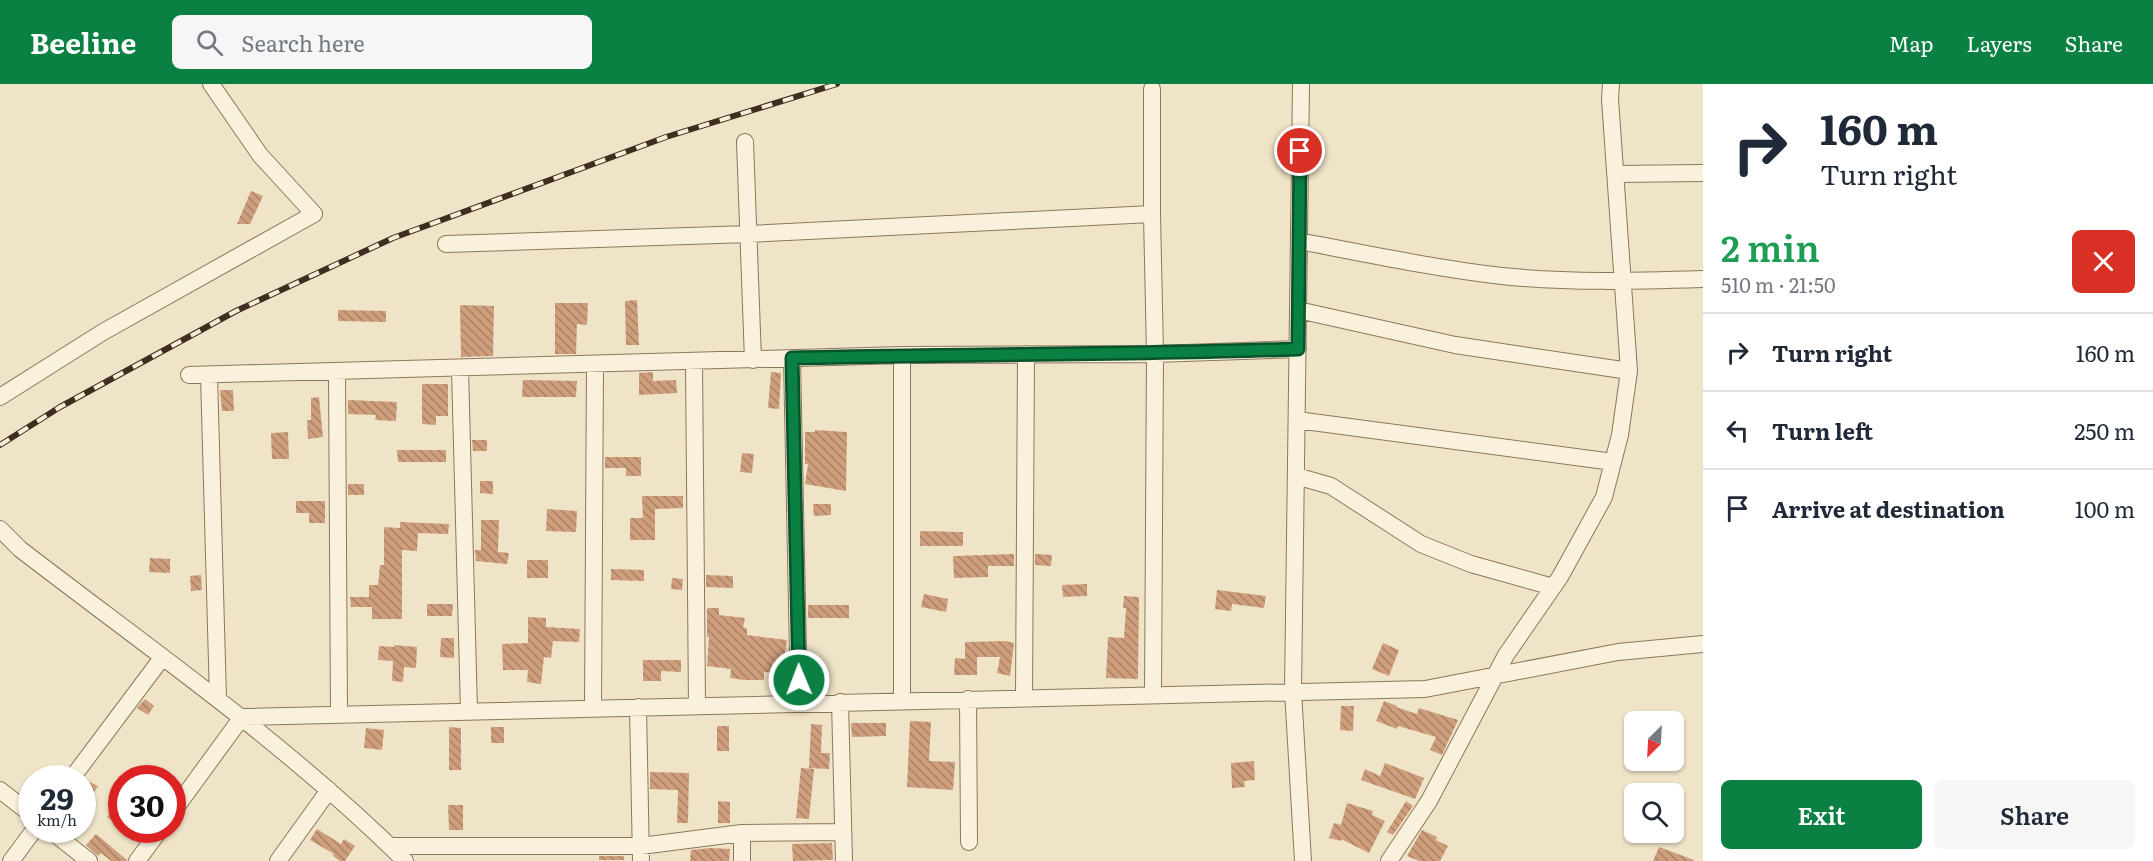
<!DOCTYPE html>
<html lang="en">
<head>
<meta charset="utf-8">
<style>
	:root { --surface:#fff; --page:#f6f6f7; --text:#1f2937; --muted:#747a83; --line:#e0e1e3; --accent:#0b8043 }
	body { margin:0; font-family:Literata,serif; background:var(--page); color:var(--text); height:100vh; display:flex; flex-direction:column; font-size:22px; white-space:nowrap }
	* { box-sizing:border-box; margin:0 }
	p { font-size:20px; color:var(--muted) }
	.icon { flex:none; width:33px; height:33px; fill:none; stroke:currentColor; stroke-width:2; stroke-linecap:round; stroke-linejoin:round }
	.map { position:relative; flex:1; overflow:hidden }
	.drawer { display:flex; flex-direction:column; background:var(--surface); width:450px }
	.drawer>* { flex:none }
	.banner { background:#fff; color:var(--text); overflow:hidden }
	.needle { width:39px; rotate:204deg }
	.tools { position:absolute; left:1624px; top:627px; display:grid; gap:12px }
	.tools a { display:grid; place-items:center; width:60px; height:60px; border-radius:9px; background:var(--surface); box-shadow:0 2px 4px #0004; font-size:30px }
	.speed { position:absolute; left:18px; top:681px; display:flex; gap:12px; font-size:30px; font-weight:700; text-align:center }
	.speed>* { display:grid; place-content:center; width:78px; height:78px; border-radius:50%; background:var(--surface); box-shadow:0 2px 4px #0004; line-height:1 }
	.speed small { font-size:15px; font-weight:400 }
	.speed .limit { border:9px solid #d22; background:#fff; color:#111 }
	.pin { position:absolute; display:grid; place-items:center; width:51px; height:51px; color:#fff; margin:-26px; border:3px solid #fff; border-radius:50%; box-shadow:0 2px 6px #0007 }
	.me { position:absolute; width:66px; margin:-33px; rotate:359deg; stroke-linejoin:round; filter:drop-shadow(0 0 4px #0008) }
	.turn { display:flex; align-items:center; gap:21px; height:126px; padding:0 18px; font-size:27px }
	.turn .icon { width:78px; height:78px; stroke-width:2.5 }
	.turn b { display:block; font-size:42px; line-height:51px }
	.round { display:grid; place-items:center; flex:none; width:63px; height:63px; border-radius:9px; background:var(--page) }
	.headline { display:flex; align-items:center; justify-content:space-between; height:102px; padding:0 18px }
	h1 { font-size:36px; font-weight:600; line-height:45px; color:#1e9e55 }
	.cta { display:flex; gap:12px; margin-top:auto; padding:12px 18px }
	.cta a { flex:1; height:69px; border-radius:9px; background:var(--accent); color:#fff; font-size:24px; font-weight:600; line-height:69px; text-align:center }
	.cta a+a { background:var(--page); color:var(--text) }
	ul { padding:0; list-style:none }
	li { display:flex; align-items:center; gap:18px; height:78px; padding:0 18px; border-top:2px solid var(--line) }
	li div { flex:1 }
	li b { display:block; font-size:22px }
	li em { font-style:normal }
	header { display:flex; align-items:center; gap:36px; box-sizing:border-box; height:84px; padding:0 30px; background:var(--accent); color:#fff }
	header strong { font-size:28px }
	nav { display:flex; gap:33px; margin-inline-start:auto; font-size:21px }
	.search { width:420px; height:54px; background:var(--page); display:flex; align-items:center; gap:15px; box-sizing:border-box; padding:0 21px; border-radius:9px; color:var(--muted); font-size:22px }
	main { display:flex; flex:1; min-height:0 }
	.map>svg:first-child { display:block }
	.building { fill:url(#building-back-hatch) }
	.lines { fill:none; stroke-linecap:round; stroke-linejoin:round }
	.minor-casing { stroke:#8d765c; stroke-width:18 }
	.minor { stroke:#faf1dc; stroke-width:16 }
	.rail-casing { stroke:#3d2e20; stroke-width:6 }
	.rail { stroke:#f7eed8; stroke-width:4; stroke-dasharray:11; stroke-linecap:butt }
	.route-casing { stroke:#07532c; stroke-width:15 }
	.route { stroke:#0b8043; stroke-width:10 }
</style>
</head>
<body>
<header>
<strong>Beeline</strong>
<div class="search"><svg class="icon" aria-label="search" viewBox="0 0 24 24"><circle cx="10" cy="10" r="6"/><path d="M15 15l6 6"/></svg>Search here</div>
<nav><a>Map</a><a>Layers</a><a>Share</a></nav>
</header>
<main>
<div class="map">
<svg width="1703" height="777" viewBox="0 0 1703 777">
	<defs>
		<pattern id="building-back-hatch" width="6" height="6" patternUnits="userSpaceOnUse" patternTransform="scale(1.5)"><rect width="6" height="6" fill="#cf9f7d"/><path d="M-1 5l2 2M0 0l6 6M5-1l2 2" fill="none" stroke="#a98266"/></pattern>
	</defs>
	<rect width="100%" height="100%" fill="#f0e4c8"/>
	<path class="building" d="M251,107L263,112L250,140H237Z
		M637,216L639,261H626L625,217Z
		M555,219H588L587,241L577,240L576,270H555Z
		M460,221L494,222L493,272L461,273Z
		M338,226L386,227V238L338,237Z
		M653,288V297L676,296L677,309L639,311V289Z
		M771,288L781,289L779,325L768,324Z
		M523,296L577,297L576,313H522Z
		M422,300H448V332H436V341L422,340Z
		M220,306H233L234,327H222Z
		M319,313L323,353L308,355L307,336H311V314Z
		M348,316L397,318L396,337L375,336L376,331L348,330Z
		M815,346L847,348L846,407L805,400L808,380H805V348H815Z
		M288,348L289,375H272L271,349Z
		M472,356H487V367H473Z
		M397,366H446V378H398Z
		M742,369L754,370L752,389L740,388Z
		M605,373H641V392H626V384H605Z
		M480,397H493V410L480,409Z
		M348,400H364V411H348Z
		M642,412H683V424L655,425V456H630V434H643Z
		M296,417H325V439H309V429H296Z
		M813,420H831V431L814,432Z
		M547,425L577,427L576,448L546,447Z
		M481,436H499L498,468L509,469L507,480L476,477L475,466H481Z
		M400,438L449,440L448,450L418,449L417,467L402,466V535H372V523H351L350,513H369V501H378L380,481H384V443L400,444Z
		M920,447L963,448V462H920Z
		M1014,470V482H988V493L954,494L953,472Z
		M1035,470L1052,471L1051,482L1035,481Z
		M150,474L170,475V489L149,488Z
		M527,476H548V494H527Z
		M611,485L644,486V497L611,496Z
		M201,491L202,506L191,507L190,492Z
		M706,491L733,492V504L706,503Z
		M672,494L683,495L682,506L671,505Z
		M1087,500V512L1063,513L1062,501Z
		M1217,506L1266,512L1264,524L1232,520L1231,527L1215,525Z
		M924,510L948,515L946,528L921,523Z
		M1124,512L1139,513L1138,595L1106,594L1108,553L1124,554L1126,524H1123Z
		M427,520H453L452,532H427Z
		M808,521H849V534H808Z
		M707,524H719V531L745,534L743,544H747V551L787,556L784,574H787V589L764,588V596H744L730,594L731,585L707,582L709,553H707Z
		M528,533L546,534V543L580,545L579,558L553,557L551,574L544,573L541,600L527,598L528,586H503L502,560L528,559Z
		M441,554H454V574L440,573Z
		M1005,557L1014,559L1010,592L997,589L1000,573H977V591H954L955,574L965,575V558Z
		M1383,559L1399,566L1389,592L1372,585Z
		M394,561L417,563L416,584L404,583L403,598L392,597L393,577L378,576L379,562L394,563Z
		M643,576H681V588L661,587V597H643Z
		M145,615L154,622L148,631L137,624Z
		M1384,617L1397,622L1396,623L1417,630L1419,624L1458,636L1442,671L1430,666L1436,653L1398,642L1397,645L1376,637Z
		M1341,622H1354L1353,647L1340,646Z
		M910,637L931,638L929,677L955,678L953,706L907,703Z
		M851,639H886V652L852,653Z
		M811,640L822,641L821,669H830L829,685L809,684Z
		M717,642H729V667H717Z
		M449,643L461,644V686H449Z
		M491,643H504V659H491Z
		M366,644L384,646L382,666L364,664Z
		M1254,677L1255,696L1244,697L1245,703L1232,704L1231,679Z
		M1385,679L1424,694L1415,715L1361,696L1365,685L1380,692Z
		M801,684L814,685L809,735L796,734Z
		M650,688L689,689L688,739H677L678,706L650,705Z
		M84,695L98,702L91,713L82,708V698Z
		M122,715V744L107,733Z
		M718,717L730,718V739H718Z
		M1406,717L1413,722L1393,751L1387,748Z
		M1347,719L1373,727L1372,731L1385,737L1369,769L1341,755V757L1329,754L1334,739L1341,741Z
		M448,721H463V746H449Z
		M317,745L341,760L344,755L355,762L345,777H340L333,772L334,770L310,756Z
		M1422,746L1437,753L1436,756L1448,762L1440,777H1419L1407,772Z
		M96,750L127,776V777H111L101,769L98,772L86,761Z
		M832,759L833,776L793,777L792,760Z
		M1659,763L1694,776L1693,777H1653Z
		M711,764L730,765L729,777H690L691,766Z
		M599,772H624V776H599Z"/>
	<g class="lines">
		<g class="minor-casing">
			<path id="minor" d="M1301,0L1293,607L1303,777
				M745,58L753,276
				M1615,90L1703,89
				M1152,130V5
				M1299,157C1367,170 1434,184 1502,192C1569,199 1636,197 1703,195
				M446,160L748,150L1152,130L1155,270L1153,611
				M1298,226L1455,261L1629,287
				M792,274L799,619
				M694,277L697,622
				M460,285L469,627
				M337,288L339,631
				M189,291L902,271L1155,270L1298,265
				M209,291L218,615
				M0,313L103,248L314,130L260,71L211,0
				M1297,336L1613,378
				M1296,392L1331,402L1421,460L1471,480L1553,503
				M0,445L20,465C151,566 287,660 405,777
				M1024,614L1026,270
				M968,615L969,758
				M902,617V271
				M840,618L844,777
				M638,623L641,777
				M593,624L595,281
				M72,694L162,574
				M0,706L32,731
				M172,729L242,633L1425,605L1618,568L1703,560
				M50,746L89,777
				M390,762H641L742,749L843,748
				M11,777L34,746
				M137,777L160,746
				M278,777L329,706
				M742,777V749
				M1389,777L1429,717L1506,571L1560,493L1604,413L1620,351L1629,287L1610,15L1611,0"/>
		</g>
		<use href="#minor" class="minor"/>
		<g class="rail-casing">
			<path id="rail" d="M0,361L60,323L236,227L393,154L666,53L837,0"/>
		</g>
		<use href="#rail" class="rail"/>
	</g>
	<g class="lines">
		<g class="route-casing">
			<path id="route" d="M799,596L792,274C961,270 1129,271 1298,265L1300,67"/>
		</g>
		<use href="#route" class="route"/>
	</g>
</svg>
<div class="tools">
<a><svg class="needle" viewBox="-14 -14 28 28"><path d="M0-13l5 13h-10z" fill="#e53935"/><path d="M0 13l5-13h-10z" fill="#747a83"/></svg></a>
<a><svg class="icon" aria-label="search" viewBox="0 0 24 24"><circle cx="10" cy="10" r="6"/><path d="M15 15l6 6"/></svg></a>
</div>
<div class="speed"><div>29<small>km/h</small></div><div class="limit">30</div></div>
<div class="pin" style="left:1300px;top:67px;background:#d93025"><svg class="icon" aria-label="arrive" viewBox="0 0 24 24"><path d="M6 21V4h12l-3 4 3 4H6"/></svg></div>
<svg class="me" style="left:799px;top:596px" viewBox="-20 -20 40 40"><circle r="17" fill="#0b8043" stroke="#fff" stroke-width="3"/><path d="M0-11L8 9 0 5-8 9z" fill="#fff"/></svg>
</div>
<section class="drawer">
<div class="banner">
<div class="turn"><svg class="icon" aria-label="right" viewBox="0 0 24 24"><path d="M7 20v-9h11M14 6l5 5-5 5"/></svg><div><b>160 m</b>Turn right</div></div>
</div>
<div class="headline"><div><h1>2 min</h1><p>510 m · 21:50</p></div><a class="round" style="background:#d93025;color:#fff"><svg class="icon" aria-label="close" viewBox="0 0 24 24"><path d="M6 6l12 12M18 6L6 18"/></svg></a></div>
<ul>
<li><svg class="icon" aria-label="right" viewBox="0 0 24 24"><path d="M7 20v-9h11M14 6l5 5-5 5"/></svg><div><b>Turn right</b></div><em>160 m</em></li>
<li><svg class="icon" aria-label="left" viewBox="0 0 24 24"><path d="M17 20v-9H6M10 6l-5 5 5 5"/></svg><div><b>Turn left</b></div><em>250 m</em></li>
<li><svg class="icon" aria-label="arrive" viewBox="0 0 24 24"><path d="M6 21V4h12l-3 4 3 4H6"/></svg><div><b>Arrive at destination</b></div><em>100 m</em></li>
</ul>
<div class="cta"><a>Exit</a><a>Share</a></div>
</section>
</main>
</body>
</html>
